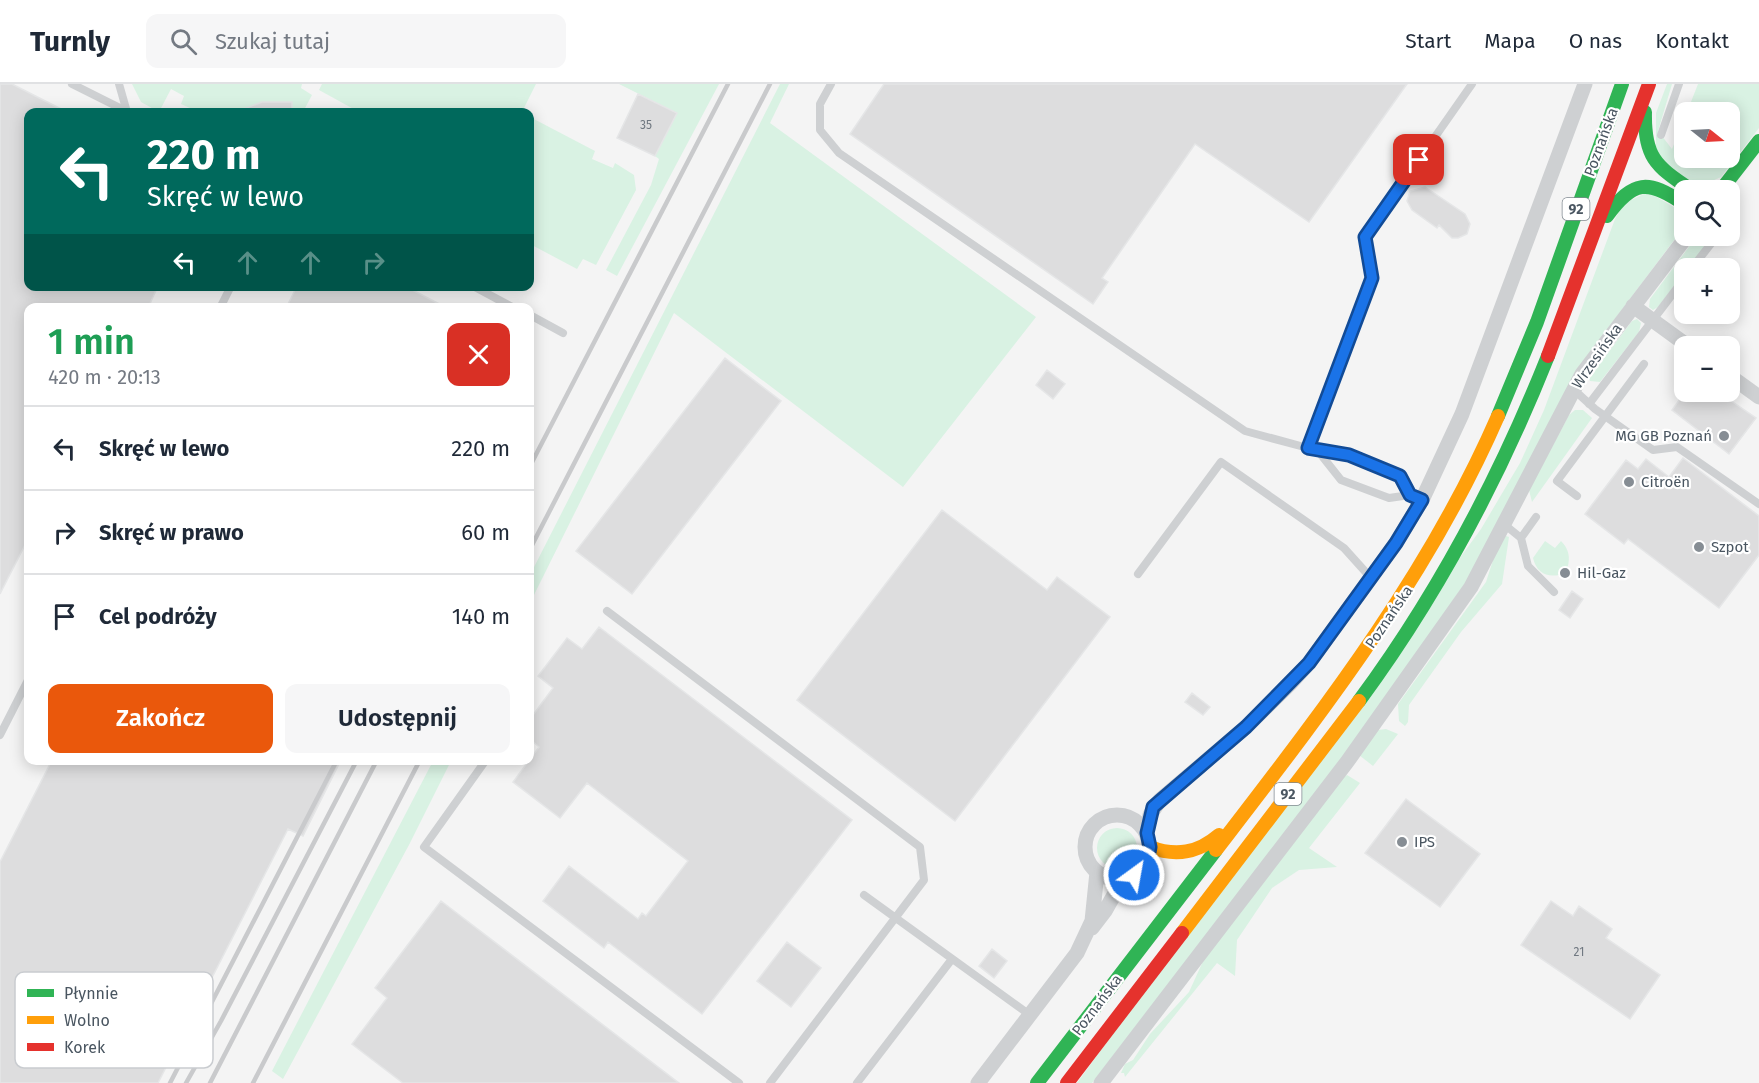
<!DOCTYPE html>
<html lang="pl">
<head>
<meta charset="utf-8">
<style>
	:root { --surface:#fff; --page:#f6f6f7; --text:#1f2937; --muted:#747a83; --line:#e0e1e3; --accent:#ea580c }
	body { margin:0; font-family:"Fira Sans",sans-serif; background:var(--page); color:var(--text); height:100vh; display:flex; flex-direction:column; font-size:22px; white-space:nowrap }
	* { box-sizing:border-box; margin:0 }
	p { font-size:20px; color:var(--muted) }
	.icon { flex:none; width:33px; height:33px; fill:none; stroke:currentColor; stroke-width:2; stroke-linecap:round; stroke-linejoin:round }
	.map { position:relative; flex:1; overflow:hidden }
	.panel { position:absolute; left:24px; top:219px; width:510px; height:462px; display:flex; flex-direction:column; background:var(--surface); border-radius:12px; box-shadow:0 3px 15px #0003 }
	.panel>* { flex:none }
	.guide { position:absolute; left:24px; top:24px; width:510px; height:183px; border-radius:12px; box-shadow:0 3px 15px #0003; background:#00695c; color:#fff; overflow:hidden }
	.needle { width:39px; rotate:108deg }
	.fabs { position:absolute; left:1674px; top:18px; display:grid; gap:12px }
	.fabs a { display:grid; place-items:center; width:66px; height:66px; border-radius:12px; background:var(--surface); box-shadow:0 3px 15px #0003; font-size:30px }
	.pin { position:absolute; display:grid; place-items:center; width:51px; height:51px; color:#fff; margin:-26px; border-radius:12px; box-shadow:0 3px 9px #0006 }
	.me { position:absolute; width:66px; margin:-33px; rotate:32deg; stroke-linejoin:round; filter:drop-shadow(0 0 4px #0008) }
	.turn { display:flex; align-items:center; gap:21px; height:126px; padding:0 24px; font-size:27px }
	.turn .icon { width:78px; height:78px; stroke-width:2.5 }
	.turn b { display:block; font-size:42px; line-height:51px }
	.lanes { display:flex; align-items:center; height:57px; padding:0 24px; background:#0003; justify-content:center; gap:30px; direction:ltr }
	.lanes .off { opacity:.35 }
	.round { display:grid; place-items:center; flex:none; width:63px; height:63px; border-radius:12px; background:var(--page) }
	.summary { display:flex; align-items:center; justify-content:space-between; height:102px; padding:0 24px }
	h1 { font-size:36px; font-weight:600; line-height:45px; color:#1e9e55 }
	.action { display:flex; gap:12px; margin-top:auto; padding:12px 24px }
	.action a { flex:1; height:69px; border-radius:12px; background:var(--accent); color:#fff; font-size:24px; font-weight:600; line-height:69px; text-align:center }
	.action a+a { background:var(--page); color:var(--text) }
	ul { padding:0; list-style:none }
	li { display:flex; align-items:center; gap:18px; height:84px; padding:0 24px; border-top:2px solid var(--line) }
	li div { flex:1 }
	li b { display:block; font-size:22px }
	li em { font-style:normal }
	header { display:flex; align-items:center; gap:36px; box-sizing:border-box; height:84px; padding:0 30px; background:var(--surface); border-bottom:2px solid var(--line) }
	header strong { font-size:28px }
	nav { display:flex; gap:33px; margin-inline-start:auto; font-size:21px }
	.search { width:420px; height:54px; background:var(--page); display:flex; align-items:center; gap:15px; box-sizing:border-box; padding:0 21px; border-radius:12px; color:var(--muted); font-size:22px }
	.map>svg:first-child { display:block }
	.green { fill:#d9f2e3 }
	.building { fill:#ddddde; stroke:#e5e6e7; stroke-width:1.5 }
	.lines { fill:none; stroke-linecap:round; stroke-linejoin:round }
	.lane { stroke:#ced0d2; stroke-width:8 }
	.street { stroke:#ced0d2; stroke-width:15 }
	.fast { stroke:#30b455; stroke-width:14 }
	.slow { stroke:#ff9f0a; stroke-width:14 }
	.jam { stroke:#e5322d; stroke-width:14 }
	.rail { stroke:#c9cacc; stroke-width:4.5 }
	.route-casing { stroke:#114b97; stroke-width:15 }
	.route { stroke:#1a73e8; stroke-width:10 }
	.poi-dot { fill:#868d94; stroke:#fff; stroke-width:2 }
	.labels { text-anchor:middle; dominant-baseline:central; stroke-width:4.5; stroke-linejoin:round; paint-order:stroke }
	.number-label { font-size:12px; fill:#707881 }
	.shield { fill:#fff; stroke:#808990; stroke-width:1.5 }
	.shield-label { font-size:14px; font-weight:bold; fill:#4a5661 }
	.street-label { font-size:15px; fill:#4a5661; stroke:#fff }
	.poi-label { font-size:15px; fill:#4a5661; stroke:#fff; text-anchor:start }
	.key { fill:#fff; stroke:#c9ccd0; stroke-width:1.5 }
	.key-label { font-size:16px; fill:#4a5661 }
</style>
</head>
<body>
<header>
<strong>Turnly</strong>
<div class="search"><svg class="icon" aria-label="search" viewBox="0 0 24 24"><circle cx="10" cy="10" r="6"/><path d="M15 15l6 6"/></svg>Szukaj tutaj</div>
<nav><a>Start</a><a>Mapa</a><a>O nas</a><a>Kontakt</a></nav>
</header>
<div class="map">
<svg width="1759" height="999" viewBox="0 0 1759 999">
	<rect width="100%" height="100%" fill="#f4f4f4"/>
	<path class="green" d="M132,0H302L301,4L312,11L303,28H191L192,25L181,20L184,12L171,5L159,28L141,18Z
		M322,0H536L522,28H359L319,6Z
		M619,0H719L617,192L606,186L651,101L659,75L655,72L677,29Z
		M780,0H789L770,39L1036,233L903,403L674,229L530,519V491Z
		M1667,0H1672L1658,47L1672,65L1684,35V74H1730V28H1687L1698,0H1759V44L1721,93L1703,101L1684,96L1656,71V29Z
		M530,33L595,67L592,75L613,84L615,79L634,91L636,106L596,181L583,175L577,185L530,160Z
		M1648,108L1679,126L1681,141L1678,151L1575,288L1521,400L1468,495L1347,668L1092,999H1077L1481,445L1520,379L1544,326L1615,135L1623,120Z
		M1697,152H1713L1688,184H1684V189L1658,223L1653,226L1649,223L1650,215Z
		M1637,235L1641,239L1639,248L1600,298L1590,297L1589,294L1632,237Z
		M1575,326H1583L1592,334L1532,418L1529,406L1569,331Z
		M1506,452L1509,453L1502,500L1461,548L1409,621L1408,638L1405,642L1399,637L1398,620L1486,498L1495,470Z
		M1545,457L1555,464L1561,457C1571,467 1570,477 1566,489C1550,495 1537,491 1533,474Z
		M1386,645L1398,650L1373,682L1359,671L1378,646Z
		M433,677H451L410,759L283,995L272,987Z
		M1347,691L1360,699L1309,764L1337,783L1299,786L1272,804L1237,856L1235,892L1217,879L1125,993L1124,989H1121L1125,980L1133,976L1150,950L1189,908L1204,875L1344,693Z
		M1097 764a20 20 0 1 1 40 0a20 20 0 1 1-40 0Z"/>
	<path class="building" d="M0,0H12L67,28H28V202H158L148,224H28V455L0,510Z
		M884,0H1407L1309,138L1195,60L1102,194L1108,198L1093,220L850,50Z
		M638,10L677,29L655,72L617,54Z
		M262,18H292V28H236Z
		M1425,103L1465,130L1470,140L1467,150L1458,154H1452L1439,141L1437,144L1412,126L1407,117L1410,107Z
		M297,202H405L447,224H286Z
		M725,274L781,317L632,510L576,467Z
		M1047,286L1065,300L1053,315L1036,301Z
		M1685,308H1718L1756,334L1729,370L1672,326Z
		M1683,374L1759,432V471L1719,524L1628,455L1624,460L1585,430L1626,376L1638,385L1646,375L1669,393Z
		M942,426L1047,506L1057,493L1110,533L955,737L797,616Z
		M1572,507L1583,515L1570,534L1559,526Z
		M599,543L852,736L702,930L608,858L604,864L543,817L569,782L638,835L642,829L646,832L688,777L587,699L560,734L513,698L539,663L530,655V635L553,604L538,592L567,554L582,565Z
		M1192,609L1210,623L1203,631L1185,618Z
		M52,676H341L303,752L288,745L158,999H0V778Z
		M1406,715L1480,770L1440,823L1365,769Z
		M441,817L679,999H403L370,974L352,960L387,914L375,904Z
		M1551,817L1573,832L1579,822L1612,845L1606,854L1660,891L1630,935L1521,861Z
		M787,858L821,884L791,923L757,897Z
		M992,865L1007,877L994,894L979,882Z"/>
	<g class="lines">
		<path class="lane" d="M72,0L128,28
			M119,0L127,28
			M831,0L820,20V46L839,69L1245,347L1308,364
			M1661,51L1679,0
			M1692,184L1717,152
			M473,202L514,224
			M220,224L231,202
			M530,231L563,249
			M1573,305L1595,325L1653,366L1677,363L1759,420
			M1589,320L1684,195
			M1318,367L1308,364L1373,194L1365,153L1472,0
			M1318,367L1349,371L1400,392L1410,411L1389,414L1341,396Z
			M1577,412L1557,397L1644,280
			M1505,441L1521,454L1528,482L1554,508
			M1521,454L1536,433
			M1138,490L1221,378L1344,464L1371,494
			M607,527L920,763L924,796L770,999
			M0,651L28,596
			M486,676L424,763L739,999
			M864,811L1030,931
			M857,999L952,875"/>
		<path class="street" d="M1633,222L1688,262
			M1730,292L1759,313
			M1085 763a32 32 0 1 1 64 0a32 32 0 1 1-64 0Z
			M1147,749L1150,731L1160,716L1246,643L1290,600L1309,579L1396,459L1422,416L1462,330L1585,0
			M1092,844L1105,827L1123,795
			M978,999L1077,869L1092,837L1097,788
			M1101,999L1347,678L1471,503L1582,290L1687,152"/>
		<path class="fast" d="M1645,28C1644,72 1655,82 1690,105
			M1721,106L1759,57
			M1607,132C1633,96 1648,95 1684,120
			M1498,332L1537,238L1622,0
			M1359,617C1438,510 1499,395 1548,272
			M1037,999L1216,766"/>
		<path class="slow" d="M1150,763C1176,773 1198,769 1219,751
			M1216,766C1322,628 1428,493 1498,332
			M1182,849L1359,617"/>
		<path class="jam" d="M1548,272L1649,0
			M1067,999L1182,849"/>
		<path class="rail" d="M530,382L728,0
			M530,465L770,0
			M170,999L337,676
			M186,999L221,937L357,676
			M210,999L377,676
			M253,999L420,676"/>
	</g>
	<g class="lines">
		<g class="route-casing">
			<path id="route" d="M1134,791L1148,774L1150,763L1147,749L1153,723L1246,643L1309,579L1396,459L1422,416L1410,411L1400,392L1349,371L1308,364L1372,194L1365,153L1419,76"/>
		</g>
		<use href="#route" class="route"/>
	</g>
	<g class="poi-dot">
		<circle cx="1724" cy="352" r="6"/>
		<circle cx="1629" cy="398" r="6"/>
		<circle cx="1699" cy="463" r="6"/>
		<circle cx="1565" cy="489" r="6"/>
		<circle cx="1402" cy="758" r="6"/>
	</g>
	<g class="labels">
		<g class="number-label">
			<text x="646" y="41">35</text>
			<text x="1579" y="868">21</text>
		</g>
		<g class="shield">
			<rect x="1562.5" y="114" width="27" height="22" rx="4.5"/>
			<rect x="1274.5" y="699" width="27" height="22" rx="4.5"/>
		</g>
		<g class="shield-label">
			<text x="1576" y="125">92</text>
			<text x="1288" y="710">92</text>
		</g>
		<g class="street-label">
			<text transform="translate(1601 58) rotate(-70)">Poznańska</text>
			<text transform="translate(1597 272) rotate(-55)">Wrzesińska</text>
			<text transform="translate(1389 533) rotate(-56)">Poznańska</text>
			<text transform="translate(1097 921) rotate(-53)">Poznańska</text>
		</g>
		<g class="poi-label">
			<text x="1712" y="352" text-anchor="end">MG GB Poznań</text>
			<text x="1641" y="398">Citroën</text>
			<text x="1711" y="463">Szpot</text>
			<text x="1577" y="489">Hil-Gaz</text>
			<text x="1414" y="758">IPS</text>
		</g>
	</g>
	<rect x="15" y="888" width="198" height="96" rx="9" class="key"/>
	<rect x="27" y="905" width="27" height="8" fill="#30b455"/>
	<rect x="27" y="932" width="27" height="8" fill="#ff9f0a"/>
	<rect x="27" y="959" width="27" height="8" fill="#e5322d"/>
	<g class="key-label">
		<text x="64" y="915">Płynnie</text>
		<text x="64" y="942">Wolno</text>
		<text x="64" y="969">Korek</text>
	</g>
</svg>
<div class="fabs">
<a><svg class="needle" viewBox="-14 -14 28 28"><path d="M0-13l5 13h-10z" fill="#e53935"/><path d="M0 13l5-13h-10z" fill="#747a83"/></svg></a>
<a><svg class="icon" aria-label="search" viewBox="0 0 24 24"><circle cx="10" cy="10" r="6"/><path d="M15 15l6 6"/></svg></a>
<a>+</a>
<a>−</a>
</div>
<div class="pin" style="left:1419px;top:76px;background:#d93025"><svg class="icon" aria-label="arrive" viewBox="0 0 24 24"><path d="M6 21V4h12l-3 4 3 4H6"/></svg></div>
<svg class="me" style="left:1134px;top:791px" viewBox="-20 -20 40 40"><circle r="17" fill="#1a73e8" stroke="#fff" stroke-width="3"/><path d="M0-11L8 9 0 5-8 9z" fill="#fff"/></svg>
<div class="guide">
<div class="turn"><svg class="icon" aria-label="left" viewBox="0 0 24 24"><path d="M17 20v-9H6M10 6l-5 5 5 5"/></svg><div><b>220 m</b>Skręć w lewo</div></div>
<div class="lanes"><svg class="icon" aria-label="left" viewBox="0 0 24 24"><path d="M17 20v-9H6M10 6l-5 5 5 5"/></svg><svg class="icon off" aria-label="ahead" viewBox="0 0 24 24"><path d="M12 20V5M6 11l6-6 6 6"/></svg><svg class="icon off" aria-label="ahead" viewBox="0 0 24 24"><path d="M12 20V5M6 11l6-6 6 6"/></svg><svg class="icon off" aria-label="right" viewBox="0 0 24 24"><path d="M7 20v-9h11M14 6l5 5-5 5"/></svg></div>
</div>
<section class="panel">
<div class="summary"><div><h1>1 min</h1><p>420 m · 20:13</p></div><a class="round" style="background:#d93025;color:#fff"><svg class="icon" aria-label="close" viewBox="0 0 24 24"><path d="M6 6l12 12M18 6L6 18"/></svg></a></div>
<ul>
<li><svg class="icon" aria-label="left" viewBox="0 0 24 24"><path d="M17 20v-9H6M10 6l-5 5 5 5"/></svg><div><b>Skręć w lewo</b></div><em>220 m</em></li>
<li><svg class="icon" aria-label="right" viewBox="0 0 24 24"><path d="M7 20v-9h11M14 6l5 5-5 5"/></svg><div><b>Skręć w prawo</b></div><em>60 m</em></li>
<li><svg class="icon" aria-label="arrive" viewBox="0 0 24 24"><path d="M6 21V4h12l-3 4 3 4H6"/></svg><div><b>Cel podróży</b></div><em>140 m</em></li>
</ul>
<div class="action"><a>Zakończ</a><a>Udostępnij</a></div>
</section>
</div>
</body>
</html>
